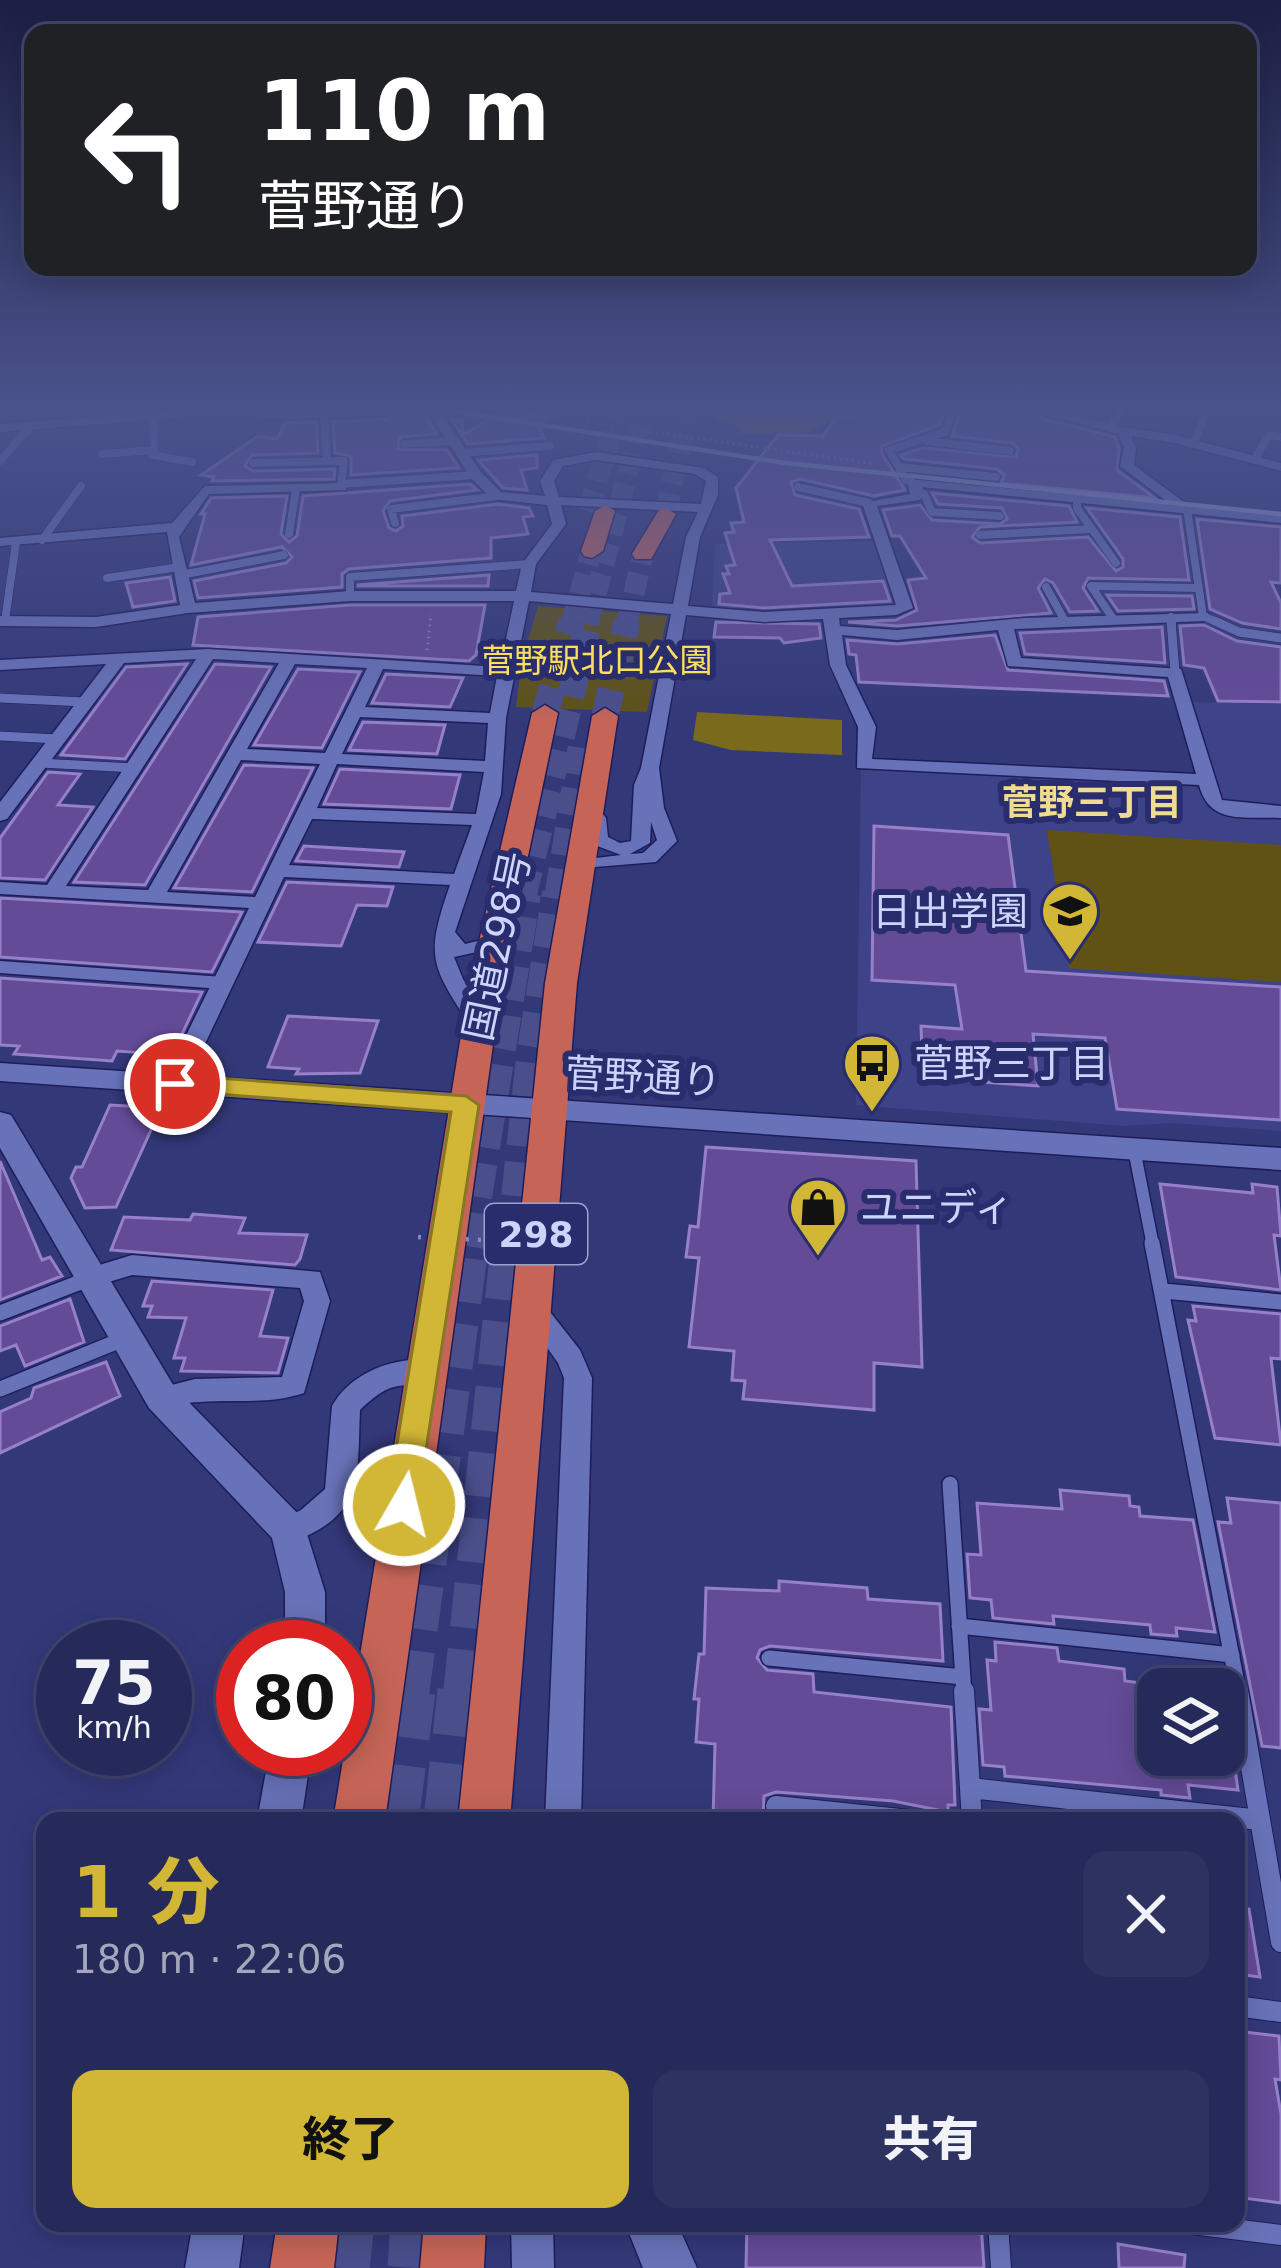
<!DOCTYPE html>
<html lang="ja">
<head>
<meta charset="utf-8">
<style>
	:root { --surface:#262a5b; --page:#2e3261; --text:#f1f3f6; --muted:#a4a7bb; --line:#424671; --accent:#d2b736 }
	body { margin:0; font-family:"DejaVu Sans","Noto Sans JP",sans-serif; background:var(--page); color:var(--text); height:100vh; display:flex; flex-direction:column; font-size:45px; white-space:nowrap }
	* { box-sizing:border-box; margin:0 }
	p { font-size:39px; color:var(--muted) }
	.icon { flex:none; width:66px; height:66px; fill:none; stroke:currentColor; stroke-width:2; stroke-linecap:round; stroke-linejoin:round }
	.map { position:relative; flex:1; overflow:hidden }
	.side { position:absolute; left:36px; top:1812px; width:1209px; height:420px; display:flex; flex-direction:column; background:var(--surface); border-radius:24px; box-shadow:0 6px 30px #0003,0 0 0 3px var(--line) }
	.side>* { flex:none }
	.banner { position:absolute; left:24px; top:24px; width:1233px; height:252px; border-radius:24px; box-shadow:0 6px 30px #0003,0 0 0 3px var(--line); background:#202124; color:#fff; overflow:hidden }
	.controls { position:absolute; left:1137px; top:1668px; display:grid; gap:24px }
	.controls a { display:grid; place-items:center; width:108px; height:108px; border-radius:24px; background:var(--surface); box-shadow:0 6px 30px #0003,0 0 0 3px var(--line); font-size:60px }
	.speed { position:absolute; left:36px; top:1620px; display:flex; gap:24px; font-size:60px; font-weight:700; text-align:center }
	.speed>* { display:grid; place-content:center; width:156px; height:156px; border-radius:50%; background:var(--surface); box-shadow:0 6px 30px #0003,0 0 0 3px var(--line); line-height:1 }
	.speed small { font-size:30px; font-weight:400 }
	.speed .limit { border:18px solid #d22; background:#fff; color:#111 }
	.pin { position:absolute; display:grid; place-items:center; width:102px; height:102px; color:#fff; margin:-51px; border:6px solid #fff; border-radius:50%; box-shadow:0 3px 12px #0007 }
	.me { position:absolute; width:132px; margin:-66px; rotate:8deg; stroke-linejoin:round; filter:drop-shadow(0 0 9px #0008) }
	.turn { display:flex; align-items:center; gap:42px; height:252px; padding:0 36px; font-size:54px }
	.turn .icon { width:156px; height:156px; stroke-width:2.5 }
	.turn b { display:block; font-size:84px; line-height:102px }
	.round { display:grid; place-items:center; flex:none; width:126px; height:126px; border-radius:24px; background:var(--page) }
	.overview { display:flex; align-items:center; justify-content:space-between; height:204px; padding:0 36px }
	h1 { font-size:72px; font-weight:800; line-height:90px; color:var(--accent) }
	.cta { display:flex; gap:24px; margin-top:auto; padding:24px 36px }
	.cta a { flex:1; height:138px; border-radius:24px; background:var(--accent); color:#111; font-size:48px; font-weight:800; line-height:138px; text-align:center }
	.cta a+a { background:var(--page); color:var(--text) }
	.map>svg:first-child { display:block }
	.built { fill:#3e4389 }
	.green { fill:#5f5214 }
	.forest { fill:#7a6a1b }
	.building { fill:#644b98; stroke:#9680c9; stroke-width:3 }
	.lines { fill:none; stroke-linecap:round; stroke-linejoin:round }
	.trunk-tunnel-far1 { stroke:#4a4f8c; stroke-width:21; stroke-dasharray:21 10; stroke-linecap:butt }
	.trunk-tunnel { stroke:#4a4f8c; stroke-width:27; stroke-dasharray:27 14; stroke-linecap:butt }
	.motorway-tunnel-far4 { stroke:#4a4f8c; stroke-width:21; stroke-dasharray:21 10; stroke-linecap:butt }
	.motorway-tunnel-far3 { stroke:#4a4f8c; stroke-width:27; stroke-dasharray:27 14; stroke-linecap:butt }
	.motorway-tunnel-far2 { stroke:#4a4f8c; stroke-width:34; stroke-dasharray:34 16; stroke-linecap:butt }
	.motorway-tunnel-far1 { stroke:#4a4f8c; stroke-width:44; stroke-dasharray:44 22; stroke-linecap:butt }
	.motorway-tunnel { stroke:#4a4f8c; stroke-width:57; stroke-dasharray:57 28; stroke-linecap:butt }
	.service-far4-casing { stroke:#1d1d5b; stroke-width:9 }
	.service-far3-casing { stroke:#1d1d5b; stroke-width:10 }
	.service-far2-casing { stroke:#1d1d5b; stroke-width:15 }
	.service-far1-casing { stroke:#1d1d5b; stroke-width:18 }
	.service-casing { stroke:#1d1d5b; stroke-width:22 }
	.minor-casing { stroke:#1d1d5b; stroke-width:3 }
	.tertiary-casing { stroke:#1d1d5b; stroke-width:3 }
	.trunk-casing { stroke:#1d1d5b; stroke-width:3 }
	.path { stroke:#8389bd; stroke-width:3; stroke-dasharray:1.5 4.5; stroke-linecap:butt }
	.service-far4 { stroke:#6872b8; stroke-width:8 }
	.service-far3 { stroke:#6872b8; stroke-width:9 }
	.service-far2 { stroke:#6872b8; stroke-width:12 }
	.service-far1 { stroke:#6872b8; stroke-width:15 }
	.service { stroke:#6872b8; stroke-width:20 }
	.minor { fill:#6872b8; fill-rule:evenodd }
	.tertiary { fill:#6872b8; fill-rule:evenodd }
	.trunk { fill:#c66557; fill-rule:evenodd }
	.rail { stroke:#969dcd; stroke-width:4.5 }
	.path-bridge-far1 { stroke:#8389bd; stroke-width:4.5; stroke-dasharray:3 9; stroke-linecap:butt }
	.path-bridge { stroke:#8389bd; stroke-width:6; stroke-dasharray:3 10; stroke-linecap:butt }
	.route { fill:#d2b736; stroke:#887723; stroke-width:3 }
	.labels { text-anchor:middle; dominant-baseline:central; stroke-width:12; stroke-linejoin:round; paint-order:stroke }
	.far-park-label { font-size:33px; fill:#fcdf5c; stroke:#2a2d6d }
	.far-neighbourhood-label { font-size:36px; font-weight:bold; fill:#efdc8e; stroke:#2a2d6d }
	.shield { fill:#2a2d6d; stroke:#9ba2d0; stroke-width:3 }
	.shield-label { font-size:36px; font-weight:bold; fill:#ccd4fb }
	.poi-label { font-size:39px; fill:#ccd4fb; stroke:#2a2d6d; text-anchor:start }
	.street-label { font-size:39px; fill:#ccd4fb; stroke:#2a2d6d }
</style>
</head>
<body>
<div class="map">
<svg width="1281" height="2268" viewBox="0 0 1281 2268">
	<rect width="100%" height="100%" fill="#333879"/>
	<path class="built" d="M877,541L901,605L712,608L715,544Z
		M1191,702L1281,704V806L1218,803Z
		M861,768L1194,787L1201,791L1207,807L1225,816L1281,819V1131L1170,1123L1124,1126L856,1105Z"/>
	<path class="green" d="M538,606L667,616L647,712L516,707L522,661Z
		M1047,830L1281,845V982L1069,968Z"/>
	<path class="forest" d="M713,411H879L835,417L810,432L744,435L735,425L716,420Z
		M697,712L842,720V755L731,750L693,740Z"/>
	<path class="building" d="M411,411L424,413L437,434L400,437L398,449L447,450L459,468L351,475V456L335,453L333,422L388,419L398,412Z
		M503,411L549,417L538,425L544,438L468,444L452,420H462L463,435Z
		M861,411H944L939,425L882,446V454L905,490L874,496L800,479L791,482L795,495L859,509L869,537L770,540L792,586L883,581L890,601L764,608L719,604L720,594L730,593L723,574H729L726,566L735,565L725,533L734,532L731,523L744,522L736,488L778,435L823,436L836,417H858Z
		M961,411H1037L1043,419L1115,437L1119,448L1117,470L1155,498L1001,483L1004,475L997,469L904,459L901,455L923,448L1016,457L1018,449L1012,443L952,436Z
		M316,422L318,453L252,455L245,466L253,471L335,469L334,479L212,481L214,477L201,475L258,436L277,439L285,423Z
		M537,455V468L521,470L527,490L503,488L478,460Z
		M470,484L477,490L390,501L383,511L389,528L396,531L403,526L402,516L498,504L529,508L533,516L523,517L528,534L491,538V558L349,569L342,574V587L198,598L194,581L286,563L292,557L282,547L191,565L205,514H201L211,498L287,496L281,534L289,542L297,536L303,496Z
		M932,493L1069,506L1077,522L980,527L972,537L980,543L1088,537L1116,571L1123,567V559L1087,508L1180,517L1189,580L1088,578L1083,588L1098,611L1070,612L1053,583L1045,579L1038,588L1051,613L897,626L848,622L896,620L917,610L908,580L926,578L900,536H892L883,510L920,505L932,520L1000,524L1007,519L1002,508L938,504Z
		M1197,519L1281,527V583L1271,582L1281,603V629L1242,623L1210,609Z
		M489,575L488,586H358V585Z
		M170,577L175,601L133,607L126,583Z
		M1107,595L1192,596L1194,609L1118,611Z
		M350,605H485L476,655L469,661L193,645L198,617Z
		M716,622L819,624L821,638L784,643L780,638L714,637Z
		M1204,625L1237,641L1281,647V702L1218,701L1204,668L1184,665L1180,626Z
		M1162,627L1165,663L1025,654L1020,633Z
		M995,635L1008,670L1164,681L1168,696L859,682L856,655L849,654L847,640L897,644Z
		M187,664L125,759L61,755L126,667Z
		M215,664L271,667L145,885L74,882Z
		M298,669L360,672L322,748L254,745Z
		M386,674L463,678L450,707L372,703Z
		M363,722L445,725L437,754L349,750Z
		M244,765L313,768L252,892L174,888Z
		M340,769L460,775L451,809L324,804Z
		M48,772L80,774L58,805L93,807L45,880L0,878V838Z
		M874,826L1008,835L1026,971L1281,987V1120L1117,1109L1105,1038L1033,1034L1038,1086L923,1078L921,1026L962,1029L955,985L872,980Z
		M304,846L404,852L399,867L296,861Z
		M287,882L393,887L387,906L357,905L341,946L258,942Z
		M0,898L242,912L212,972L0,957Z
		M0,978L202,992L172,1055L117,1051L112,1061L14,1054L19,1046L0,1045Z
		M288,1016L378,1021L360,1073L296,1074L299,1069L268,1067Z
		M110,1105L161,1108L116,1207L85,1208L71,1178L76,1167H82Z
		M706,1147L916,1161L922,1367L874,1363V1410L743,1399L745,1381L732,1380L734,1351L689,1347L699,1258L686,1257L690,1226L698,1227Z
		M0,1161L42,1260L50,1257L62,1276L0,1300Z
		M1160,1184L1253,1193L1252,1184L1277,1187L1281,1236L1274,1235L1281,1290L1176,1277Z
		M193,1214L245,1218L239,1233L307,1235L300,1259L295,1265L111,1250L124,1217L190,1220Z
		M152,1281L273,1290L260,1336L288,1338L278,1373L181,1371L185,1358H174L186,1318L148,1317L152,1306H143Z
		M70,1299L84,1342L25,1366L16,1345L0,1351V1326Z
		M1193,1306L1281,1314V1359L1271,1358L1281,1445L1215,1438L1188,1320L1196,1321Z
		M106,1362L120,1396L0,1453V1412L31,1398L34,1388Z
		M1060,1490L1129,1496L1130,1506L1139,1507L1140,1516L1193,1520L1215,1632L1176,1628L1177,1636L1151,1634L1150,1625L1053,1616L1054,1624L993,1618L991,1600L970,1598L967,1554L981,1555L977,1503L1062,1509Z
		M1227,1498L1281,1503V1748L1262,1746L1218,1522L1231,1523Z
		M779,1581L867,1588L868,1599L940,1604L943,1661L770,1646L760,1650L757,1658L767,1670L813,1674L814,1692L951,1707L955,1805H948V1812L893,1801L776,1792L764,1796L763,1821H713L715,1744L696,1742L699,1699H694L699,1654H704L706,1588L779,1591Z
		M995,1642L1057,1648L1059,1661L1124,1669L1125,1681L1158,1685V1755H1233L1238,1790L1188,1785L1190,1798L1161,1795V1790L1005,1776L1004,1767L983,1765L979,1709L991,1710L987,1660L996,1661Z
		M1249,1909L1260,1977L1236,1974V1910Z
		M1236,2031L1279,2036L1281,2080L1275,2079L1281,2114V2203L1236,2197Z
		M747,2223H981L984,2268H746Z
		M1118,2244L1185,2255L1184,2268H1119Z"/>
	<g class="lines">
		<path class="trunk-tunnel-far1" d="M588,511L618,411
			M666,514L688,411
			M571,624L592,551
			M627,624L643,554"/>
		<path class="trunk-tunnel" d="M545,713L572,621
			M605,716L627,621"/>
		<path class="motorway-tunnel-far4" d="M588,624L644,411"/>
		<path class="motorway-tunnel-far3" d="M523,896L589,621
			M558,896L583,736"/>
		<path class="motorway-tunnel-far2" d="M467,1246L524,893
			M513,1246L533,1058L559,893"/>
		<path class="motorway-tunnel-far1" d="M407,1694L467,1243
			M465,1694L513,1243"/>
		<path class="motorway-tunnel" d="M390,1821L407,1691
			M452,1821L466,1691
			M341,2268L346,2223
			M416,2268L419,2223"/>
		<g class="service-far4-casing">
			<path id="service-far4" d="M1045,411L1123,431
				M324,414L327,460
				M1110,428L1121,411
				M928,441L1010,451
				M404,444L452,441
				M1193,444L1207,411
				M153,451L152,455L192,462
				M461,453L550,446
				M102,454L154,450L153,418
				M1254,460L1269,435L1281,437
				M0,461L31,426
				M253,463L344,461L341,486
				M899,467L996,477
				M912,482L906,480L889,450L945,432L953,411
				M341,484L476,475
				M798,487L869,503
				M918,492L924,494L932,512L1000,516
				M1077,498V508L1116,563
				M1187,509L1203,616L1221,624
				M395,523L391,509L497,496
				M289,534L296,489
				M980,535L1092,529
				M42,540L81,486
				M181,575L284,555
				M107,578L179,567
				M1046,587L1065,621
				M350,596V577L529,564
				M1171,617L1172,624
				M1114,620L1091,586L1199,588
				M5,621L16,542"/>
		</g>
		<g class="service-far3-casing">
			<path id="service-far3" d="M1171,621L1175,672
				M1215,621L1239,632L1281,638
				M0,698L85,702
				M0,736L58,739
				M40,763L134,768"/>
		</g>
		<g class="service-far2-casing">
			<path id="service-far2" d="M0,967L223,983
				M1134,1149L1153,1246"/>
		</g>
		<g class="service-far1-casing">
			<path id="service-far1" d="M1152,1243L1239,1694
				M1164,1291L1281,1302
				M0,1313L91,1278
				M0,1389L126,1338
				M950,1484L964,1694
				M959,1626L1232,1655
				M769,1658L963,1677"/>
		</g>
		<g class="service-casing">
			<path id="service" d="M964,1691L972,1821
				M1238,1691L1281,1942
				M970,1788L1260,1820
				M776,1806L919,1821
				M1236,2006L1281,2012
				M998,2223L1001,2268
				M1184,2223L1281,2235"/>
		</g>
		<g class="minor-casing">
			<path id="minor" d="M175,411H394L388,415L285,419L215,415L0,432V424Z
				M428,411H440L481,472L501,492L545,496L540,481L553,460L596,452L704,468L718,477V495L700,537L688,606L764,612L896,605L862,503L910,494L907,479L1170,504L1120,466L1124,448L1117,431L1123,427L1176,435L1281,463V471L1175,443L1131,436L1136,448L1134,465L1189,506L1281,515V523L922,487L925,492L920,500L877,506L913,608L896,615L839,618L840,626L897,630L1024,618L1208,613V619L1203,621L1014,629L1021,658L1181,669L1222,800L1281,806V818C1245,816 1210,826 1199,785L857,768L858,727L830,665L823,619L764,622L686,615L659,768L664,808L677,841L656,862L571,869V861L621,855L592,844L588,819L581,811L583,807H597L606,818L608,837L620,843L631,841L634,785L641,768L671,614L529,601L506,718L501,794L455,932L465,944L494,937L504,943L501,947L454,957L463,979L490,1022L487,1027H471C430,964 425,957 450,885L284,877L186,1084L174,1092L166,1089L162,1084L249,908L0,894V882L47,885L196,659L124,663L7,819L0,821V802L106,664L0,670V660L208,649L500,667L514,601H350L188,613L96,627L0,626V616L96,617L180,605L167,532L0,546V538L172,523L205,486L341,483L346,484V490L209,494L179,537L195,603L350,591H516L522,564L552,524L547,505L492,499L471,478ZM596,460L695,474L706,481L701,504L559,497L554,481L563,466ZM561,505L698,512L686,537L673,604L531,592L536,564L566,524ZM998,630L1008,666L1168,677L1196,774L872,759L876,727L846,665L842,635L897,640ZM213,659L279,663L148,890L66,886ZM295,664L367,668L325,753L247,749ZM383,669L497,676L490,713L365,707ZM360,717L488,723L485,761L342,754ZM241,760L320,764L255,897L167,892ZM337,764L484,772L476,814L317,808ZM312,819L472,825L454,874L289,865ZM651,822L657,840L643,853L630,854L650,843Z
				M619,411H685L679,415H625Z
				M132,1255L320,1272L330,1301L304,1393C268,1405 236,1399 199,1402C183,1402 167,1411 152,1406L148,1398L152,1390L195,1379L282,1377L304,1301L300,1288L132,1275L92,1287L83,1284L79,1277L83,1270Z
				M530,1295L539,1298L580,1350L592,1378L581,1821H545L564,1378L558,1363L517,1305L521,1298Z
				M410,1360L434,1363L438,1371L434,1379C395,1391 395,1377 360,1410C357,1480 365,1516 289,1543L278,1539L274,1530L278,1521L301,1510L325,1489L332,1406C348,1378 379,1363 410,1360Z
				M511,2223H553L554,2268H512Z"/>
		</g>
		<g class="tertiary-casing">
			<path id="tertiary" d="M0,1063L1281,1148V1170L0,1081Z
				M0,1112L11,1115L175,1388L302,1518L325,1592V1647H285V1592L272,1538L149,1408L0,1148Z
				M270,1749H312L301,1821H257Z
				M193,2223H245L239,2268H185Z
				M625,2223H677L697,2268H643Z"/>
		</g>
		<g class="trunk-casing">
			<path id="trunk" d="M605,505L615,511L603,551L592,558L584,556L581,551L595,511Z
				M666,508L676,514L654,554L651,559H635L632,554L659,510Z
				M545,705L558,713L502,980L385,1821H333L470,980L532,713Z
				M605,708L618,716L577,983L510,1821H458L545,983L592,716Z
				M277,2223H339L334,2268H270Z
				M424,2223H486L484,2268H420Z"/>
		</g>
		<path class="path" d="M522,411L615,427
			M463,416L487,420
			M644,431L876,464
			M427,650L431,614"/>
		<use href="#service-far4" class="service-far4"/>
		<use href="#service-far3" class="service-far3"/>
		<use href="#service-far2" class="service-far2"/>
		<use href="#service-far1" class="service-far1"/>
		<use href="#service" class="service"/>
		<use href="#minor" class="minor"/>
		<use href="#tertiary" class="tertiary"/>
		<use href="#trunk" class="trunk"/>
		<path class="rail" d="M452,411L785,463L1281,514"/>
		<path class="path-bridge-far1" d="M418,1237L568,1244"/>
		<path class="path-bridge" d="M540,1243L568,1244"/>
	</g>
	<linearGradient id="sky" x2="0" y2="1"><stop stop-color="#1c1f43"/><stop offset="0.56" stop-color="#4a538c"/><stop offset="1" stop-color="#4a538c" stop-opacity="0"/></linearGradient>
	<rect width="1281" height="728" fill="url(#sky)"/>
	<path class="route" d="M175,1075L466,1096L479,1105L416,1515L404,1520L392,1515L387,1505L451,1112L165,1090L161,1084Z"/>
	<defs>
		<g id="school-pin" transform="scale(3)"><path d="M0 17L-7.5 6A9.5 9.5 0 1 1 7.5 6Z" fill="#d2b736" stroke="#2a2d6d"/><path d="M0-5L7-2L0 1L-7-2ZM-4 1L0 2.5L4 1V4Q0 6-4 4Z" fill="#111"/></g>
		<g id="bus-pin" transform="scale(3)"><path d="M0 17L-7.5 6A9.5 9.5 0 1 1 7.5 6Z" fill="#d2b736" stroke="#2a2d6d"/><path d="M-5-6H5V4H4V6H2V4H-2V6H-4V4H-5ZM-3.5-4V0h7V-4ZM-3.5 1.2v1.5H-2V1.2ZM2 1.2v1.5H3.5V1.2Z" fill="#111"/></g>
		<g id="shop-pin" transform="scale(3)"><path d="M0 17L-7.5 6A9.5 9.5 0 1 1 7.5 6Z" fill="#d2b736" stroke="#2a2d6d"/><path d="M-5-2.5h2.3a2.7 3.5 0 0 1 5.4 0H5L5.5 6h-11ZM-1.5-2.5h3a1.5 2.3 0 0 0-3 0Z" fill="#111"/></g>
	</defs>
	<g fill-rule="evenodd">
		<use href="#school-pin" x="1070" y="911"/>
		<use href="#bus-pin" x="872" y="1063"/>
		<use href="#shop-pin" x="818" y="1207"/>
	</g>
	<g class="labels">
		<g class="far-park-label">
			<text x="597" y="660">菅野駅北口公園</text>
		</g>
		<g class="far-neighbourhood-label">
			<text x="1092" y="802">菅野三丁目</text>
		</g>
		<rect class="shield" x="485" y="1204" width="102" height="60" rx="9"/>
		<g class="shield-label">
			<text x="536" y="1234">298</text>
		</g>
		<g class="poi-label">
			<text x="1028" y="911" text-anchor="end">日出学園</text>
			<text x="914" y="1063">菅野三丁目</text>
			<text x="860" y="1207">ユニディ</text>
		</g>
		<g class="street-label">
			<text transform="translate(497 946) rotate(-78)">国道298号</text>
			<text transform="translate(643 1077) rotate(3)">菅野通り</text>
		</g>
	</g>
</svg>
<div class="controls">
<a><svg class="icon" aria-label="layers" viewBox="0 0 24 24"><path d="M12 4l9 5-9 5-9-5zM3 14l9 5 9-5"/></svg></a>
</div>
<div class="speed"><div>75<small>km/h</small></div><div class="limit">80</div></div>
<div class="pin" style="left:175px;top:1084px;background:#d93025"><svg class="icon" aria-label="arrive" viewBox="0 0 24 24"><path d="M6 21V4h12l-3 4 3 4H6"/></svg></div>
<svg class="me" style="left:404px;top:1505px" viewBox="-20 -20 40 40"><circle r="17" fill="#d2b736" stroke="#fff" stroke-width="3"/><path d="M0-11L8 9 0 5-8 9z" fill="#fff"/></svg>
<div class="banner">
<div class="turn"><svg class="icon" aria-label="left" viewBox="0 0 24 24"><path d="M17 20v-9H6M10 6l-5 5 5 5"/></svg><div><b>110 m</b>菅野通り</div></div>
</div>
<section class="side">
<div class="overview"><div><h1>1 分</h1><p>180 m · 22:06</p></div><a class="round"><svg class="icon" aria-label="close" viewBox="0 0 24 24"><path d="M6 6l12 12M18 6L6 18"/></svg></a></div>
<div class="cta"><a>終了</a><a>共有</a></div>
</section>
</div>
</body>
</html>
